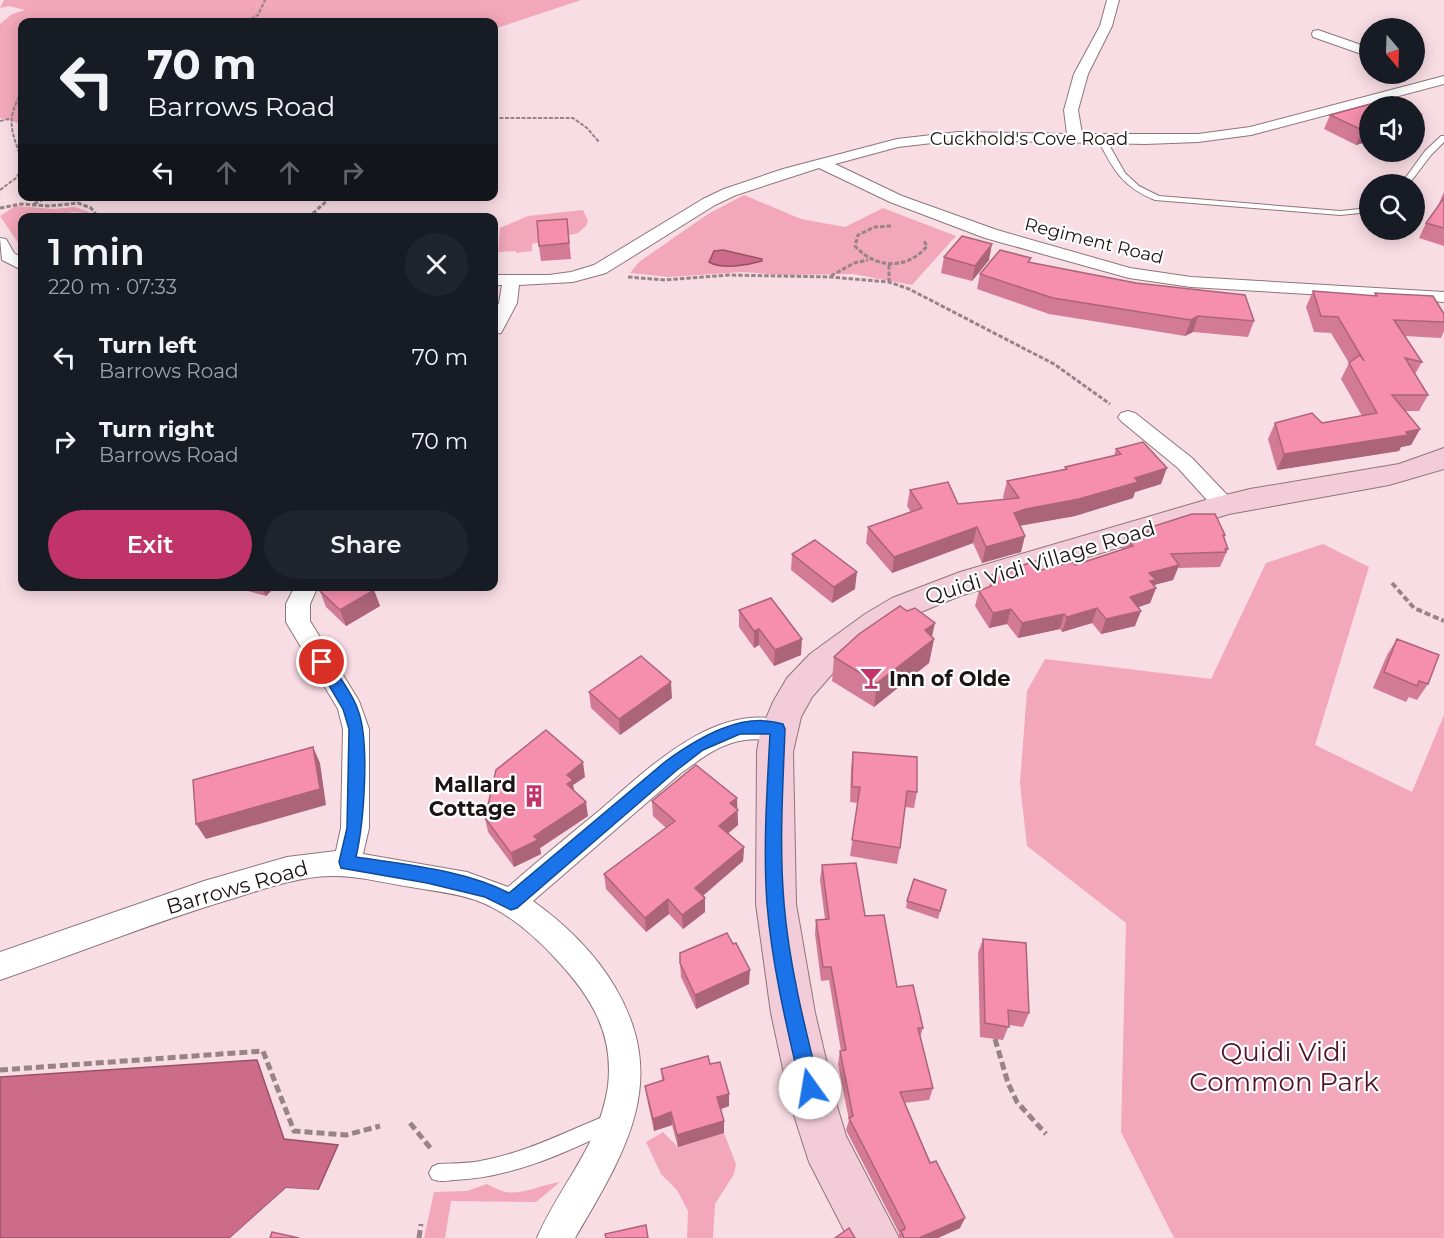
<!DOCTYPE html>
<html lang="en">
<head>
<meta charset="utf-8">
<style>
	:root { --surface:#171b24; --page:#20242c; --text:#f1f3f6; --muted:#9ea1a6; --accent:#c0346a }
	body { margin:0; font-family:Montserrat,sans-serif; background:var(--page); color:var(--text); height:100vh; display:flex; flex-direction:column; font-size:22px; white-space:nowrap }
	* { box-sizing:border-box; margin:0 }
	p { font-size:20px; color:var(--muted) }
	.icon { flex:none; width:33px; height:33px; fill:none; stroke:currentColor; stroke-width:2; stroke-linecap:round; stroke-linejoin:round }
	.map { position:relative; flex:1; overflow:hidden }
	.side { position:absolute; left:18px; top:213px; width:480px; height:378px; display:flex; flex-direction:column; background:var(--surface); border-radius:12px; box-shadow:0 3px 15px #0003 }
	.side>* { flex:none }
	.top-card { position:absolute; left:18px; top:18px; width:480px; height:183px; border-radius:12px; box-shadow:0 3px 15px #0003; background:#171b24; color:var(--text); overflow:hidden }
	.needle { width:39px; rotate:161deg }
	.fabs { position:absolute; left:1359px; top:18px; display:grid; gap:12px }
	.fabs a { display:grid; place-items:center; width:66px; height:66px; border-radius:50%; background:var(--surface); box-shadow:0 3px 15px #0003; font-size:30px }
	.pin { position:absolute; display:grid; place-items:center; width:51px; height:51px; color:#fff; margin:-26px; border:3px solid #fff; border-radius:50%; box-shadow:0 2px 6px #0007 }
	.me { position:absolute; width:66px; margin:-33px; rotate:347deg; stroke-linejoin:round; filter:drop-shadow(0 0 4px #0008) }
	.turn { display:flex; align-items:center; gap:21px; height:126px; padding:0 30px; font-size:27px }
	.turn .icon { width:78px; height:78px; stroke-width:2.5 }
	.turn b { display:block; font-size:42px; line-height:51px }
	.lanes { display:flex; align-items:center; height:57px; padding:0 30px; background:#0003; justify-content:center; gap:30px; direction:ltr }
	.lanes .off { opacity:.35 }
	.round { display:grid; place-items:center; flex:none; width:63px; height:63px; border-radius:32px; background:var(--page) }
	.headline { display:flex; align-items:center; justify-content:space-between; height:102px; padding:0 30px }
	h1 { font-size:36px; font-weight:600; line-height:45px }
	.button { display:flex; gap:12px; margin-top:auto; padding:12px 30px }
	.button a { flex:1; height:69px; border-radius:36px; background:var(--accent); color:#fff; font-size:24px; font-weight:600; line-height:69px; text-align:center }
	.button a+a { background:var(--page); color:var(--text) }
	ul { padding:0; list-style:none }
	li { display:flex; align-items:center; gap:18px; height:84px; padding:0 30px }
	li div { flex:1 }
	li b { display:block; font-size:22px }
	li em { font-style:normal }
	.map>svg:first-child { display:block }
	.green { fill:#f3a7bb }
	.water { fill:#cd6c8a; stroke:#985167; stroke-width:1.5 }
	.pier { fill:#f9dde4 }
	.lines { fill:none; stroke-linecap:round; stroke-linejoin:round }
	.lane-casing { stroke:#8e757b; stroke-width:2 }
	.street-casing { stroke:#8e757b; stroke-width:2 }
	.secondary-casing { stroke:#8e757b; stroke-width:2 }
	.path-far3 { stroke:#978388; stroke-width:2; stroke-dasharray:4 1.5; stroke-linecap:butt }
	.path-far2 { stroke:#978388; stroke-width:3; stroke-dasharray:4.5 2; stroke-linecap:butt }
	.path-far1 { stroke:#978388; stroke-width:4; stroke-dasharray:6 3; stroke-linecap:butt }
	.path { stroke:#978388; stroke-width:5; stroke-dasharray:8 4; stroke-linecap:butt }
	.lane { fill:#fff; fill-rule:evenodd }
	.street { fill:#fff; fill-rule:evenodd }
	.secondary { fill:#f2ccd9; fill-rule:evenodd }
	.wall { fill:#d37b95 }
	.shaded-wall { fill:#ac6479 }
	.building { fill:#f58fad; stroke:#ac6479; stroke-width:1.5 }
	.route { fill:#1a73e8; stroke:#114b97; stroke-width:1.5 }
	.labels { text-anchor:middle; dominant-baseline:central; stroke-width:4.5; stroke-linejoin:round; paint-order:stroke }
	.far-street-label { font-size:18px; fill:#1c1315; stroke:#fff }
	.street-label { font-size:21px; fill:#1c1315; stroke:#fff }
	.poi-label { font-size:21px; font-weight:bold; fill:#1c1315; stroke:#fff; text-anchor:start }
	.near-park-label { font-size:26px; fill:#51132a; stroke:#fff }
</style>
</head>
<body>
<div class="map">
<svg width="1444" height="1238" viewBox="0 0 1444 1238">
	<rect width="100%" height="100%" fill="#f9dde4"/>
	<path class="green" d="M4,0H581L494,29V22H22V124L0,118V24L12,14L25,10L9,6L0,8Z
		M744,195L801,219L845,227L883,208L956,236L912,285L853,274L784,275L742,272L669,277L630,273L639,262L708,214Z
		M15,206L54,209L74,207L87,211L95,217H79L83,213L71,212L69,217L22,218V244H19L0,216Z
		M583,210L588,221L586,226L578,233L532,244V251L516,253V251L498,252L500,228L528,216Z
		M1323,544L1369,567L1315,745L1412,792L1444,715V1238H1174L1121,1132L1126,923L1027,846L1020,783L1027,691L1045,659L1211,679L1266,563Z
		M663,1132L678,1147L724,1133L736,1164L734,1174L715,1204L713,1238H687L688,1211L677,1190L661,1174L646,1142Z
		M560,1182L536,1202L451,1201L445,1238H424L434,1192L467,1191L487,1184C493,1187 500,1191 506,1192C523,1195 543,1184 560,1182Z"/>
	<path class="water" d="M723,250L762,259V261C748,265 722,270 709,262L714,251Z
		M257,1060L284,1139L338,1145L318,1190L286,1188L230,1238H0V1077Z"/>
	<path class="pier" d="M286,1188L321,1190L318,1193L287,1191L234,1238H230Z"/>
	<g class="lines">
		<g class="lane-casing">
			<path id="lane" d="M1098,136H1104L1125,173L1139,186L1159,196L1340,211L1370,208V212L1340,215L1155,200C1122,187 1113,169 1097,138Z
				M1441,136H1444V142L1431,155L1409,184H1401L1425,151Z
				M610,1114L616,1116L618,1122L616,1128C566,1153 511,1178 454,1180C446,1181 439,1182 432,1179L429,1173L432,1167L438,1164C452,1163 466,1164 480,1161C526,1153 567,1131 610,1114Z"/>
		</g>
		<g class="street-casing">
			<path id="street" d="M1107,0H1119L1112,26L1088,74L1078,110L1082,134H1198L1250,127L1444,76V84L1251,135L1198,142L1145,144L958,140L898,147L835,164L902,196L997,230L1130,268L1191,277L1444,292V302L1191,287L1129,278L985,238L890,202L819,168L736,195L715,205L606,273L573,282L519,285L517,303L501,333L494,334V313L499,303L502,285H494V275H549L571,272L594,265L703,199L724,189L783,169L897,139L958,132L1067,134L1064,110L1074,74L1100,26Z
				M1318,30L1370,48V57L1313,37L1312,34L1313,31Z
				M0,238L6,239L14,253L22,258V270L2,260Z
				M1128,411L1135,413L1192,458L1232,500L1235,505L1232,510L1224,512L1216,510L1178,468L1121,421L1118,417L1121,413Z
				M295,586H318L310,604V621L359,701L369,729V828L363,854L467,872L508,887C538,861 569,835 600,810C648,769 717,699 787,722L791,729L787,736C773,741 759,738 745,740C720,743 701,759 681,773L533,901C565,924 595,953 615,987C671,1082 624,1154 575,1238H537C559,1186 600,1145 608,1086C614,1034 592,998 557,960C536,937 508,912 478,901C457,893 433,891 411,887C384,883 357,875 330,876C295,877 261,890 228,900C151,923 76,954 0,980V952L204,881L287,857L336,851L341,828L343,729L338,709L286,622V604Z"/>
		</g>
		<g class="secondary-casing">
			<path id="secondary" d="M1444,448V469L1389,485L1229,514L960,596L916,614L895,626L834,672L812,697L801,717L793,752L796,904L815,1013L837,1106L846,1136L899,1238H848L809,1162L791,1106L771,1013L756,904L757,752L760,733L773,702L787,678L810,654L865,614L892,598L960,572L1209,499L1250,489L1399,464Z"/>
		</g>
		<path class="path-far3" d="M246,22L258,15L265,0
			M22,92C4,122 13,132 22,162
			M494,118H573L587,128L599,142
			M0,121L9,119
			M0,190L16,178L22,169
			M46,198L49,196
			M330,198L332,196"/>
		<path class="path-far2" d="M34,204L49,196
			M0,208L21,204L50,206L78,203L91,208L99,218
			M308,218L332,196
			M891,226L875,227L858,235L855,246C875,269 908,270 927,246L924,241
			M889,265V282
			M831,276L854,263L868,260
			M628,277L665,280L728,275L830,277L889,282L909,289L1054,364L1110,404"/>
		<path class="path-far1" d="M1392,583L1414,608L1444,621"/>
		<path class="path" d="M995,1039L1008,1083L1017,1102L1046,1134
			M0,1070L263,1051L294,1131L346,1135L380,1126
			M410,1123L432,1150
			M419,1238L421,1224"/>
		<use href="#lane" class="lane"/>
		<use href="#street" class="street"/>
		<use href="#secondary" class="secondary"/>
	</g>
	<path class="wall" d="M1405,106L1370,141L1356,145L1324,129L1330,115Z
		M1444,192V246L1419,238L1426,223L1436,210Z
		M567,219L571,259L541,261L539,246Z
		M944,257L989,260L972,281L941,273Z
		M1030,263L1254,321L1248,337L1193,332L1185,336L1179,335L1049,314L977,289L980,274Z
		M1313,291L1374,296L1375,293L1444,314V331L1441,338L1405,336L1422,362L1415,374L1428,395L1419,411H1405L1420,429L1411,445L1401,447L1399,451L1277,470L1268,439L1275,423H1322L1362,416L1341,379L1349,363L1331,333L1314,332L1306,307Z
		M1116,449L1161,484L1135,492L1133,498L1075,516L1020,526L1021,552L982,563L973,543L892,573L866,543L868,527L911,512L907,506L910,490L958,504L1005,500L1003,497L1007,481L1064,470L1065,467L1114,456Z
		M1148,528L1225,535L1224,538L1228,549L1220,567L1178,568L1173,580L1154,585L1156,588L1150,603L1138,607L1135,626L1101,634L1092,623L1062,632L1060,629L1018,638L1007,624L989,628L975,606L979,591L989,587L992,575L1041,570L1075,565L1121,550L1125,538L1146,532Z
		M792,554L855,589L832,603L791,570Z
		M240,586H285L282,590L274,588L266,596L241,589Z
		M374,590L380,606L346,626L326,607L320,591Z
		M739,610L801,655L774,666L759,645L754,648L739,627Z
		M932,637L934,639L929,663L874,707L832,681L834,657Z
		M1397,639L1428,684L1417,700L1409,697L1406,702L1373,688L1387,655Z
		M589,692L672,698L620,735L591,708Z
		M853,752L917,792L914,808L905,807L900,848L897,864L850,856L858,803L850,802L851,768Z
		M585,777L573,785L574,791L588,816L540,848L541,854L514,867L488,832L485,818Z
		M652,801L737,809L738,825L728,833L744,847L743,861L703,896L705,912L683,929L669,914L646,932L606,889L604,874L666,828L653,816Z
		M822,865L865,916L897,987L923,1028L920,1037L933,1088L929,1100L904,1103L960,1228L938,1238H898L899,1233L846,1130L849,1120L838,1064L840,1051H841L829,980L821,981L815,934L816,920L825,919L820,880Z
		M946,890L938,919L906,908L907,901Z
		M983,939L1029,1013L1023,1027L1009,1025L1003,1040L980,1037L978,953Z
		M733,944L749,984L696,1009L681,977L680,963Z
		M661,1069L729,1106L721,1109L724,1121V1133L678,1147L672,1125L654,1131L647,1099L645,1086L662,1080Z"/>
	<path class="shaded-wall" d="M1421,114L1414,128V116Z
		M1370,128V141L1356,145L1362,130Z
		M992,244L989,260L972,281L975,266Z
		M1198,316L1193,332L1185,336L1191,320Z
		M1420,429L1411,445L1401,447L1399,451L1277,470L1284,454Z
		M1167,468L1161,484L1135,492L1133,498L1075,516L1022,525L1010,530L1014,513L1026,509L1135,478Z
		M977,527L973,543L892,573L894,557Z
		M1025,536L1021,552L982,563L986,547Z
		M1179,565L1173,580L1154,585L1156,588L1150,603L1125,612L1130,597L1149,573Z
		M857,572L855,589L832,603L834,587Z
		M262,586H273L274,588L266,596Z
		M374,590L380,606L346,626L340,610Z
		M1097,608L1092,623L1062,632L1067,617Z
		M1011,609L1007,624L989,628L993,613Z
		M1141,611L1135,626L1101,634L1106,619Z
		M1064,614L1060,629L1018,638L1022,623Z
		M935,623L931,641L934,639L929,663L874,707L877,683L925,630Z
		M759,629V645L754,648V631Z
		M802,639L801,655L774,666L775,650Z
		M671,682L672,698L620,735L619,719Z
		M313,747L320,763L326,805L206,839L196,824Z
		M583,762L585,777L573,785L575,794L570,798L567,775Z
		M737,798L738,825L719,841V826L730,803Z
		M586,802L588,816L540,848L541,854L514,867L511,853Z
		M744,847L743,861L695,902V888Z
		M705,898V912L683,929L682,915Z
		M668,899L669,914L646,932L645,918Z
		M750,970L749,984L696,1009L695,995Z
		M729,1094V1106L718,1110L717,1097Z
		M671,1112L672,1125L654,1131L653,1119Z
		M724,1121V1133L678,1147L677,1135Z
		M965,1218L960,1228L938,1238H919Z"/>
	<path class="building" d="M1389,99L1405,106H1370V128L1362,130L1330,115Z
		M1414,111L1421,114L1414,116Z
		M1444,198V228L1426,223Z
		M567,219L569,243L539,246L537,221Z
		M962,236L992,244L975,266L944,257Z
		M1000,250L1031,258L1028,262L1136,283L1245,295L1254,321L1198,316L1191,320L1184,319L1053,298L980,274Z
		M1313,291L1377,296L1375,293L1433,296L1444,314V322L1394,320L1422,362L1405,358L1428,395H1392L1420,429L1406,432L1408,435L1284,454L1275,423L1312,413L1322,423L1377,413L1349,363L1360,355L1364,361L1338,317L1321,316Z
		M1143,442L1167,468L1135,478L1138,482L1079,499L1026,509L1014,513L1025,536L986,547L977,527L894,557L868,527L922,508L910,490L948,482L958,504L1019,498L1007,481L1067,469L1065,467L1121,454L1116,449Z
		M1192,514H1215L1225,535H1223L1228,549H1225L1226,552L1171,554L1179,565L1149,573L1156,580L1150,581L1156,588L1130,597L1141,611L1106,619L1097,608L1067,617L1064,614L1022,623L1011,609L993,613L979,591L998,583L992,575L1036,561L1041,570L1073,562L1075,565L1133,546L1125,538L1151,531L1148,528Z
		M815,540L857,572L834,587L792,554Z
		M328,586H371L374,590L340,610L320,591Z
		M771,598L802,639L775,650L759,629L754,631L739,610Z
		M900,606L907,611L915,608L935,623L925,630L934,639L877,683L834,657L859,634Z
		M1397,639L1439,655L1428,684L1419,681L1417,686L1384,672Z
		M641,656L671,682L619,719L589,692Z
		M546,730L583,762L567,775L573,780L567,784L586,802L534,836L538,840L511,853L485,818L496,770Z
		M313,747L320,789L196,824L193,780Z
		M853,752L917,757V792L907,791L900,848L852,840L860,787H852Z
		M696,765L737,798L730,803L738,810L719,826L744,847L695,888L705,898L682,915L668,899L645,918L604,874L675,821L652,801Z
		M856,863L865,916L884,915L897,987L913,985L923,1028H918L933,1088L900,1092L930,1163L936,1161L965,1218L919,1238H904L901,1230H904L905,1227L849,1118L853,1116L840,1051L846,1050L831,967H823L816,920L829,919L822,865Z
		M914,879L946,890L940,911L907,901Z
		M727,933L733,944L736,943L750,970L695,995L680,963V953Z
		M983,939L1026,943L1029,1013L1008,1010L1009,1027L985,1023Z
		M708,1056L710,1064L720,1062L729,1094L717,1097L724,1121L677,1135L671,1112L653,1119L645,1086L664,1080L661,1069Z
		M646,1225L648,1238H606L605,1234Z
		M849,1228L855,1238H835Z
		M272,1232L299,1238H270Z"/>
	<path class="route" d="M322,657L327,658C337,674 352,692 358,710C370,742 364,822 356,857C407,865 464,870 509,893L666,761C698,738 742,711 783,724L785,729C783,786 779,845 784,903C789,965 805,1028 820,1088L817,1095L810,1097L804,1095L801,1088C787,1028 772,966 767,904C763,848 767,790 770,734H740L703,750L677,770L517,908L511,910L485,897L427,883L341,868L339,862L347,828L349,729L343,709L315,662Z"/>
	<defs>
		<g id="bar-bare" transform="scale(1.8)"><path d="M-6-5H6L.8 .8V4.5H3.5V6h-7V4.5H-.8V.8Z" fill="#c0346a" stroke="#fff" stroke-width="2.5" paint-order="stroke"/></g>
		<g id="building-bare" transform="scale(1.8)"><path d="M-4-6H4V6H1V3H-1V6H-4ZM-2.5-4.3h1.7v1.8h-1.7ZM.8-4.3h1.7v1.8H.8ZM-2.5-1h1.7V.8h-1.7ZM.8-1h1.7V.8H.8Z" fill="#c0346a" stroke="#fff" stroke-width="2.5" paint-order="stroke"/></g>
	</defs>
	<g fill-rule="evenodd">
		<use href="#bar-bare" x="871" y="678"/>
		<use href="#building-bare" x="534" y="796"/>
	</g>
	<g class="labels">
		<g class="far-street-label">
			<text x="1029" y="139">Cuckhold's Cove Road</text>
			<text transform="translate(1094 241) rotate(14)">Regiment Road</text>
		</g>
		<g class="street-label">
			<text transform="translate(1040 562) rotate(-17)">Quidi Vidi Village Road</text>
			<text transform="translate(237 887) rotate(-16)">Barrows Road</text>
		</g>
		<g class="poi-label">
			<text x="889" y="678">Inn of Olde</text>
			<text x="516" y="784" text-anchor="end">Mallard<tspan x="516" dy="24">Cottage</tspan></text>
		</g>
		<g class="near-park-label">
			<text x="1284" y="1052">Quidi Vidi<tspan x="1284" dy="30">Common Park</tspan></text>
		</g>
	</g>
</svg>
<div class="fabs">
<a><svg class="needle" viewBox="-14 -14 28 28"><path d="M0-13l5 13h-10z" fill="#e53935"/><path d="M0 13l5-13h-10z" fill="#9ea1a6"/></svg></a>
<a><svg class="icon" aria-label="sound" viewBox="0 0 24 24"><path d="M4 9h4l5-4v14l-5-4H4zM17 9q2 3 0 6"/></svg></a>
<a><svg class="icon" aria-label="search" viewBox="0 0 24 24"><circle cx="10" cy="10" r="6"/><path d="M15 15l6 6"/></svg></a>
</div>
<div class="pin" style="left:322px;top:662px;background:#d93025"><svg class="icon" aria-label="arrive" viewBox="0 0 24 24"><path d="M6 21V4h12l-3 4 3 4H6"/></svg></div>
<svg class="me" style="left:810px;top:1088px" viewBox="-20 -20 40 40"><circle r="19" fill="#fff"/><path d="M0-13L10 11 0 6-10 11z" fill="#1a73e8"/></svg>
<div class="top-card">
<div class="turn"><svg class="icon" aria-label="left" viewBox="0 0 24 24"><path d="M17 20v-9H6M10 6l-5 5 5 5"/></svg><div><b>70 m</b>Barrows Road</div></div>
<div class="lanes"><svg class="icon" aria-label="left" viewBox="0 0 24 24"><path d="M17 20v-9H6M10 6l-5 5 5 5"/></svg><svg class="icon off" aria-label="ahead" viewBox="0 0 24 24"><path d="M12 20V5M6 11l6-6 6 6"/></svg><svg class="icon off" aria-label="ahead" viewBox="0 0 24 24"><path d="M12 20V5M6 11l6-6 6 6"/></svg><svg class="icon off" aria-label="right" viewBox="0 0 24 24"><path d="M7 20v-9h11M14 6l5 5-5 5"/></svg></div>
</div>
<section class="side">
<div class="headline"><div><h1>1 min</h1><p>220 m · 07:33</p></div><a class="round"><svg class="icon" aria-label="close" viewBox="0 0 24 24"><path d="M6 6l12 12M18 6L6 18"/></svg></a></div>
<ul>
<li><svg class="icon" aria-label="left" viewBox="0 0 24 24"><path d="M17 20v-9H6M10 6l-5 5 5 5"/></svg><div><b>Turn left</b><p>Barrows Road</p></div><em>70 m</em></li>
<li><svg class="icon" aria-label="right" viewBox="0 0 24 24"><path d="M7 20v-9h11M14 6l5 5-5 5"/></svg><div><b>Turn right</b><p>Barrows Road</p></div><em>70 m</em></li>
</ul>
<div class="button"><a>Exit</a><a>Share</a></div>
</section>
</div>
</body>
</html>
